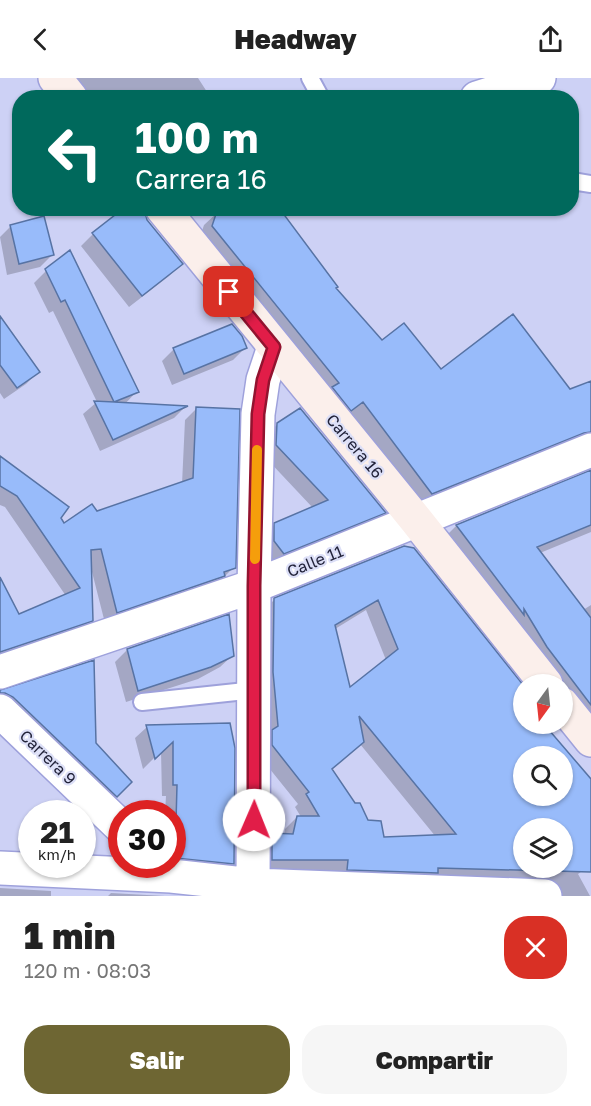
<!DOCTYPE html>
<html lang="es">
<head>
<meta charset="utf-8">
<style>
	:root { --surface:#fff; --page:#f6f6f6; --text:#222; --muted:#767676; --accent:#6e6633 }
	body { margin:0; font-family:"Golos Text",sans-serif; background:var(--page); color:var(--text); height:100vh; display:flex; flex-direction:column; font-size:22px; white-space:nowrap }
	* { box-sizing:border-box; margin:0 }
	p { font-size:20px; color:var(--muted) }
	.icon { flex:none; width:33px; height:33px; fill:none; stroke:currentColor; stroke-width:2; stroke-linecap:round; stroke-linejoin:round }
	.map { position:relative; height:818px; overflow:hidden }
	.panel { display:flex; flex-direction:column; background:var(--surface); flex:1 }
	.panel>* { flex:none }
	.hud { position:absolute; left:12px; top:12px; width:567px; height:126px; border-radius:24px; box-shadow:0 2px 4px #0004; background:#00695c; color:#fff; overflow:hidden }
	.needle { width:39px; rotate:195deg }
	.fabs { position:absolute; left:513px; top:596px; display:grid; gap:12px }
	.fabs a { display:grid; place-items:center; width:60px; height:60px; border-radius:50%; background:var(--surface); box-shadow:0 2px 4px #0004; font-size:30px }
	.speed { position:absolute; left:18px; top:722px; display:flex; gap:12px; font-size:30px; font-weight:700; text-align:center }
	.speed>* { display:grid; place-content:center; width:78px; height:78px; border-radius:50%; background:var(--surface); box-shadow:0 2px 4px #0004; line-height:1 }
	.speed small { font-size:15px; font-weight:400 }
	.speed .limit { border:9px solid #d22; background:#fff; color:#111 }
	.pin { position:absolute; display:grid; place-items:center; width:51px; height:51px; color:#fff; margin:-26px; border-radius:12px; box-shadow:0 3px 9px #0006 }
	.me { position:absolute; width:66px; margin:-33px; rotate:1deg; stroke-linejoin:round; filter:drop-shadow(0 0 4px #0008) }
	.turn { display:flex; align-items:center; gap:21px; height:126px; padding:0 24px; font-size:27px }
	.turn .icon { width:78px; height:78px; stroke-width:2.5 }
	.turn b { display:block; font-size:42px; line-height:51px }
	.round { display:grid; place-items:center; flex:none; width:63px; height:63px; border-radius:24px; background:var(--page) }
	.summary { display:flex; align-items:center; justify-content:space-between; height:102px; padding:0 24px }
	h1 { font-size:36px; font-weight:800; line-height:45px }
	.button { display:flex; gap:12px; margin-top:auto; padding:12px 24px }
	.button a { flex:1; height:69px; border-radius:24px; background:var(--accent); color:#fff; font-size:24px; font-weight:800; line-height:69px; text-align:center }
	.button a+a { background:var(--page); color:var(--text) }
	header { display:flex; justify-content:space-between; align-items:center; height:78px; padding:0 24px; background:var(--surface); font-size:27px; font-weight:800 }
	.map>svg:first-child { display:block }
	.shadow { fill:#0003; fill-rule:evenodd }
	.building { fill:#98bbfa; stroke:#5773a4; stroke-width:1.5; fill-rule:evenodd }
	.lines { fill:none; stroke-linecap:round; stroke-linejoin:round }
	.lane-casing { stroke:#9ea1db; stroke-width:20 }
	.street-casing { stroke:#9ea1db; stroke-width:36 }
	.secondary-casing { stroke:#9ea1db; stroke-width:36 }
	.lane { stroke:#fff; stroke-width:16 }
	.street { stroke:#fff; stroke-width:33 }
	.secondary { stroke:#fbefeb; stroke-width:33 }
	.route-casing { stroke:#92132f; stroke-width:15 }
	.route { stroke:#e11d48; stroke-width:10 }
	.slow { stroke:#f59e0b; stroke-width:10 }
	.labels { text-anchor:middle; dominant-baseline:central; stroke-width:4.5; stroke-linejoin:round; paint-order:stroke }
	.street-label { font-size:16px; fill:#22233a; stroke:#dcdff7 }
</style>
</head>
<body>
<header><svg class="icon" aria-label="back" viewBox="0 0 24 24"><path d="M15 5l-7 7 7 7"/></svg>Headway<svg class="icon" aria-label="share" viewBox="0 0 24 24"><path d="M12 15V3M7 8l5-5 5 5M5 13v7h14v-7"/></svg></header>
<div class="map">
<svg width="591" height="818" viewBox="0 0 591 818">
	<rect width="100%" height="100%" fill="#cdd1f5"/>
	<path class="shadow" d="M74,0H198L211,20H90Z
		M218,134L284,139L334,210L381,264L440,293L569,313L591,304V373L418,428L199,162L204,147Z
		M146,143L181,186L169,198L129,229L81,168L93,156Z
		M11,148L52,177L40,189L7,197L0,159Z
		M46,193L137,313L125,326L184,330L174,340L100,373L83,336L97,324L53,233L49,235L34,205Z
		M0,263L38,294L26,306L4,321L0,315Z
		M245,270L233,282L172,307L162,283L174,271Z
		M197,330L234,489L222,501L105,545L91,490V542L79,554L0,581V518L18,538L66,518L5,429L0,427V380L64,447L182,406L185,342Z
		M278,346L384,434L372,446L271,487L263,458L275,446L313,430L265,379V358Z
		M591,394V454L540,475L583,532L591,527V654L562,620V606H552L443,461L456,448Z
		M404,469L524,645H541L591,703V787L578,796L590,818H547L260,800L261,769L273,757H284L285,751L297,739H301L295,729L298,726L261,680L262,534L275,521ZM366,532L386,582L349,612L335,551ZM360,666L436,759L383,761L367,744L331,692ZM524,678H562V717H524ZM524,750H562V789H524Z
		M127,572L233,577L220,589L198,601L126,624L115,584Z
		M6,613L95,666L130,704L104,730L0,631V614Z
		M229,646L233,785L221,797L172,786V735H165L166,718H162L161,673L143,691L135,660L147,649Z
		M0,810L51,813V818H0Z
		M111,815L165,818H108Z"/>
	<path class="building" d="M124,130H144L147,142L183,186L142,218L92,155Z
		M218,130H282L285,138L338,209L336,210L382,262L404,245L441,291L513,236L570,311L591,303V354L584,355L432,416L363,324L351,333L332,309L339,305L212,148Z
		M44,138L54,177L19,186L10,147Z
		M70,172L139,314L114,324L188,328L113,362L94,323L114,324L65,222L61,224L45,191Z
		M0,238L40,294L17,310L0,287Z
		M232,246L242,258L247,270L184,296L173,270Z
		M196,329L240,331L236,490L224,494L225,498L117,535L101,471L91,472L93,543L0,574V499L19,536L80,510L17,418L0,408V378L69,429L61,440L64,445L92,426L97,433L193,400Z
		M300,330L386,435L284,476L274,463V445L328,422L276,367L277,345Z
		M591,392V447L537,469L591,540V627L547,569L524,531V537L456,447Z
		M404,468L414,470L524,608V645H543L591,701V794L438,790V795L347,792L348,782H272V755L293,756L297,738H319L306,716L309,714L272,667V652L278,648L273,594L274,520ZM378,522L398,571L350,609L335,547ZM359,638L429,723L456,756L384,759L381,743L368,742L360,725H355L332,691L364,664ZM524,678H562V717H524ZM524,750H562V789H524Z
		M229,536L234,578L211,589L138,613L127,571Z
		M94,582L96,665L132,704L117,719L13,619L5,615H0V612Z
		M230,645L235,670L234,786L175,780L177,707H173V664L155,681L146,647Z"/>
	<g class="lines">
		<g class="lane-casing">
			<path id="lane" d="M310,0L321,20
				M572,103L591,106
				M142,624L255,612"/>
		</g>
		<g class="street-casing">
			<path id="street" d="M477,20L539,0
				M0,594L254,508L591,372
				M0,633L122,750
				M0,790L171,798L253,807L545,818
				M253,818L254,508L258,336L263,302L274,269"/>
		</g>
		<g class="secondary-casing">
			<path id="secondary" d="M55,0L71,20
				M162,130L416,442L546,606
				M562,626L591,662"/>
		</g>
		<use href="#lane" class="lane"/>
		<use href="#street" class="street"/>
		<use href="#secondary" class="secondary"/>
	</g>
	<g class="lines">
		<g class="route-casing">
			<path id="route" d="M229,214L274,269L263,302L258,336L254,508V742"/>
		</g>
		<use href="#route" class="route"/>
		<path class="slow" d="M255,481L257,372"/>
	</g>
	<g class="labels">
		<g class="street-label">
			<text transform="translate(355 368) rotate(50)">Carrera 16</text>
			<text transform="translate(315 483) rotate(-22)">Calle 11</text>
			<text transform="translate(48 679) rotate(44)">Carrera 9</text>
		</g>
	</g>
</svg>
<div class="fabs">
<a><svg class="needle" viewBox="-14 -14 28 28"><path d="M0-13l5 13h-10z" fill="#e53935"/><path d="M0 13l5-13h-10z" fill="#767676"/></svg></a>
<a><svg class="icon" aria-label="search" viewBox="0 0 24 24"><circle cx="10" cy="10" r="6"/><path d="M15 15l6 6"/></svg></a>
<a><svg class="icon" aria-label="layers" viewBox="0 0 24 24"><path d="M12 4l9 5-9 5-9-5zM3 14l9 5 9-5"/></svg></a>
</div>
<div class="speed"><div>21<small>km/h</small></div><div class="limit">30</div></div>
<div class="pin" style="left:229px;top:214px;background:#d93025"><svg class="icon" aria-label="arrive" viewBox="0 0 24 24"><path d="M6 21V4h12l-3 4 3 4H6"/></svg></div>
<svg class="me" style="left:254px;top:742px" viewBox="-20 -20 40 40"><circle r="19" fill="#fff"/><path d="M0-13L10 11 0 6-10 11z" fill="#e11d48"/></svg>
<div class="hud">
<div class="turn"><svg class="icon" aria-label="left" viewBox="0 0 24 24"><path d="M17 20v-9H6M10 6l-5 5 5 5"/></svg><div><b>100 m</b>Carrera 16</div></div>
</div>
</div>
<section class="panel">
<div class="summary"><div><h1>1 min</h1><p>120 m · 08:03</p></div><a class="round" style="background:#d93025;color:#fff"><svg class="icon" aria-label="close" viewBox="0 0 24 24"><path d="M6 6l12 12M18 6L6 18"/></svg></a></div>
<div class="button"><a>Salir</a><a>Compartir</a></div>
</section>
</body>
</html>
